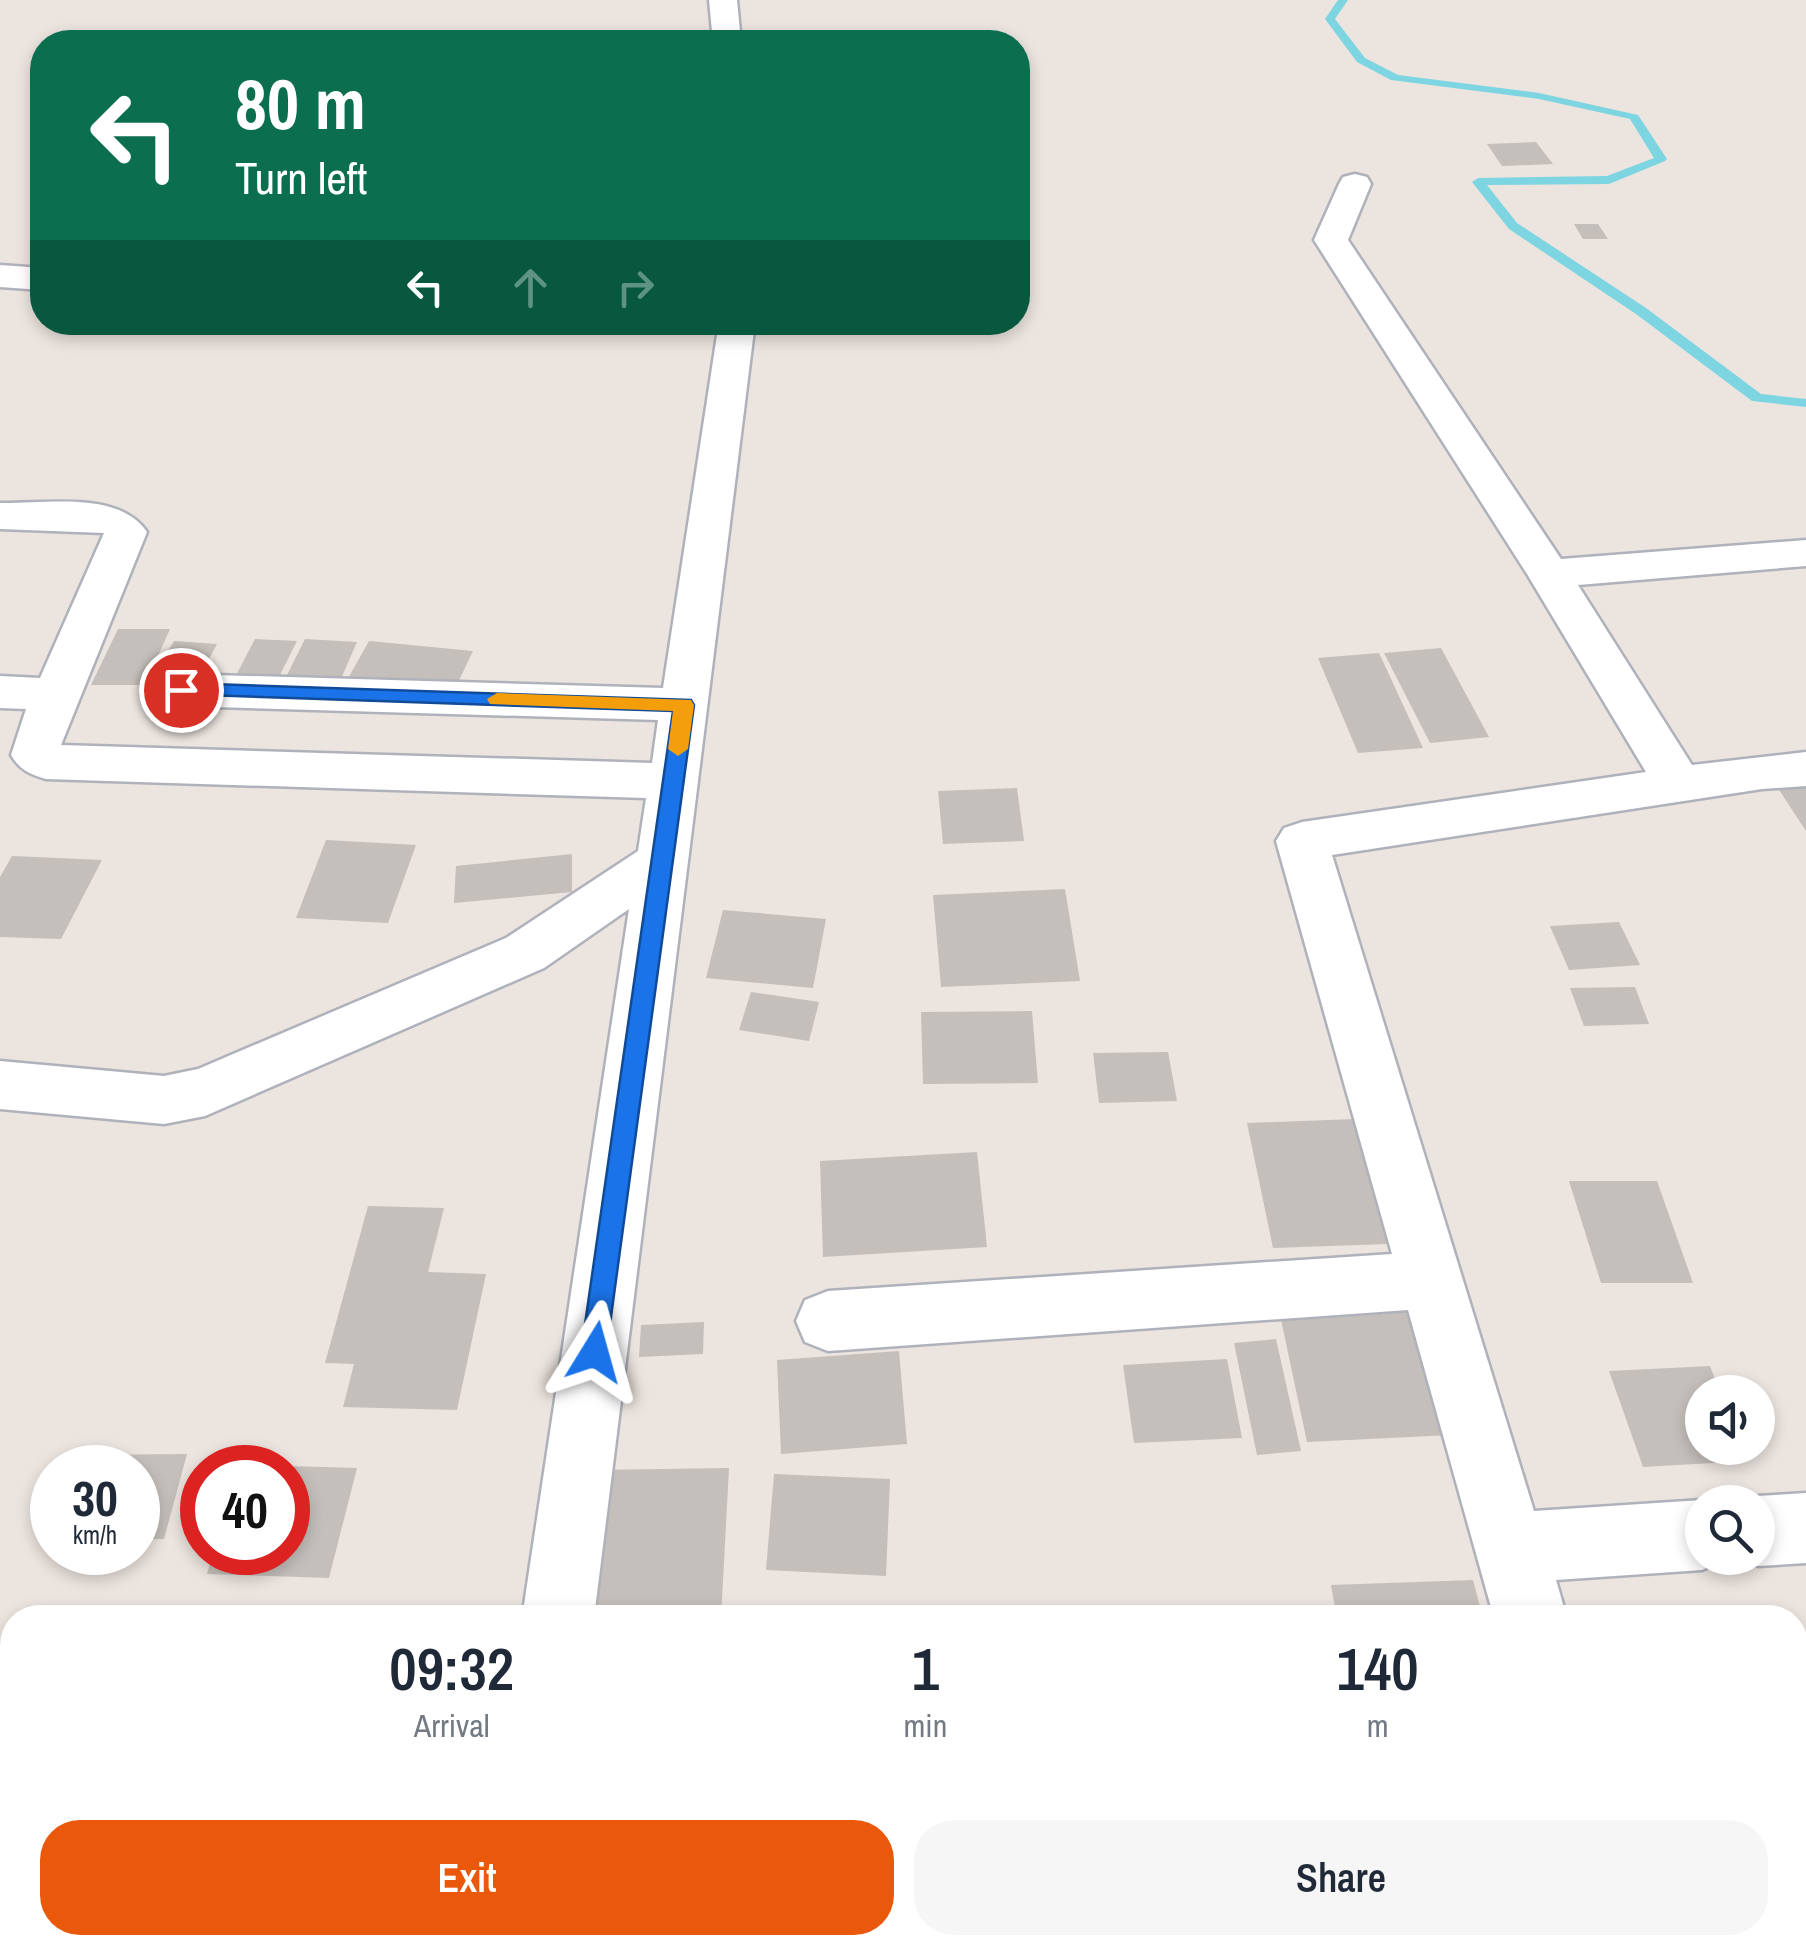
<!DOCTYPE html>
<html lang="en">
<head>
<meta charset="utf-8">
<style>
	:root { --surface:#fff; --page:#f6f6f7; --text:#1f2937; --muted:#747a83; --accent:#ea580c }
	body { margin:0; font-family:"Archivo Narrow",sans-serif; background:var(--page); color:var(--text); height:100vh; display:flex; flex-direction:column; font-size:38px; white-space:nowrap }
	* { box-sizing:border-box; margin:0 }
	p { font-size:32px; color:var(--muted) }
	.icon { flex:none; width:55px; height:55px; fill:none; stroke:currentColor; stroke-width:2; stroke-linecap:round; stroke-linejoin:round }
	.map { position:relative; flex:1; overflow:hidden }
	.drawer { position:absolute; left:0px; top:1605px; width:1808px; height:350px; display:flex; flex-direction:column; background:var(--surface); border-radius:40px 40px 0 0; box-shadow:0 5px 15px #0003 }
	.drawer>* { flex:none }
	.banner { position:absolute; left:30px; top:30px; width:1000px; height:305px; border-radius:40px; box-shadow:0 5px 15px #0003; background:#0b6e4f; color:#fff; overflow:hidden }
	.buttons { position:absolute; left:1685px; top:1375px; display:grid; gap:20px }
	.buttons a { display:grid; place-items:center; width:90px; height:90px; border-radius:50%; background:var(--surface); box-shadow:0 5px 15px #0003; font-size:50px }
	.speed { position:absolute; left:30px; top:1445px; display:flex; gap:20px; font-size:50px; font-weight:700; text-align:center }
	.speed>* { display:grid; place-content:center; width:130px; height:130px; border-radius:50%; background:var(--surface); box-shadow:0 5px 15px #0003; line-height:1 }
	.speed small { font-size:25px; font-weight:400 }
	.speed .limit { border:15px solid #d22; background:#fff; color:#111 }
	.pin { position:absolute; display:grid; place-items:center; width:85px; height:85px; color:#fff; margin:-42px; border:5px solid #fff; border-radius:50%; box-shadow:0 2px 10px #0007 }
	.me { position:absolute; width:110px; margin:-55px; rotate:8deg; stroke-linejoin:round; filter:drop-shadow(0 0 8px #0008) }
	.turn { display:flex; align-items:center; gap:35px; height:210px; padding:0 40px; font-size:45px }
	.turn .icon { width:130px; height:130px; stroke-width:2.5 }
	.turn b { display:block; font-size:70px; line-height:85px }
	.lanes { display:flex; align-items:center; height:95px; padding:0 40px; background:#0003; justify-content:center; gap:50px; direction:ltr }
	.lanes .off { opacity:.35 }
	.eta { display:flex; justify-content:space-evenly; align-items:center; height:170px; text-align:center }
	.eta b { font-size:60px; font-weight:600; line-height:70px }
	.cta { display:flex; gap:20px; margin-top:auto; padding:20px 40px }
	.cta a { flex:1; height:115px; border-radius:40px; background:var(--accent); color:#fff; font-size:40px; font-weight:600; line-height:115px; text-align:center }
	.cta a+a { background:var(--page); color:var(--text) }
	.map>svg:first-child { display:block }
	.lines { fill:none; stroke-linecap:round; stroke-linejoin:round }
	.stream { fill:#7dd5e1; fill-rule:evenodd }
	.building { fill:#c4bfba }
	.minor-casing { stroke:#afb2ba; stroke-width:5 }
	.minor { fill:#fff; fill-rule:evenodd }
	.route { fill:#1a73e8; stroke:#114b97; stroke-width:2.5 }
	.slow { fill:#f59e0b }
</style>
</head>
<body>
<div class="map">
<svg width="1806" height="1955" viewBox="0 0 1806 1955">
	<rect width="100%" height="100%" fill="#ebe4df"/>
	<g class="lines">
		<path class="stream" d="M1338,0H1348L1335,19L1365,58L1398,75L1539,93L1638,115L1667,159L1665,161L1609,184L1487,185L1517,223L1646,308L1761,394L1806,399V407L1752,401L1636,314L1509,229L1472,182L1478,178L1607,176L1654,158L1630,119L1539,99L1391,80L1357,62L1325,19Z"/>
	</g>
	<path class="building" d="M1536,142L1553,164L1502,166L1487,144Z
		M1574,224H1598L1608,239H1583Z
		M118,629H170L145,685H91Z
		M255,639L297,641L273,689L230,687Z
		M305,639L357,642L337,688L282,685Z
		M174,641L217,644L198,679L153,677Z
		M369,641L473,651L453,693L346,682Z
		M1441,648L1489,737L1430,743L1384,653Z
		M1379,653L1423,748L1358,753L1318,658Z
		M1806,776V831L1772,779Z
		M1017,788L1024,841L943,844L938,791Z
		M326,840L416,845L388,923L296,918Z
		M572,854V892L454,903L456,866Z
		M12,856L102,860L61,939L0,937V877Z
		M1065,889L1080,981L941,987L933,895Z
		M723,910L826,919L813,988L706,978Z
		M1619,922L1640,965L1569,970L1550,926Z
		M1635,987L1649,1024L1584,1026L1570,988Z
		M751,992L819,1002L809,1041L739,1030Z
		M1032,1011L1038,1083L923,1084L921,1012Z
		M1168,1052L1177,1101L1099,1103L1093,1053Z
		M1355,1119L1388,1244L1273,1248L1247,1123Z
		M977,1152L987,1247L823,1257L820,1161Z
		M1569,1181H1657L1693,1283H1601Z
		M368,1206L444,1208L428,1272L486,1274L457,1410L343,1407L354,1364L325,1363Z
		M1416,1308L1451,1435L1307,1442L1280,1315Z
		M704,1322L703,1354L639,1357L641,1325Z
		M1276,1339L1301,1451L1257,1455L1234,1343Z
		M899,1351L907,1444L781,1454L777,1360Z
		M1227,1359L1242,1438L1134,1443L1123,1365Z
		M1710,1366L1720,1392H1702V1448H1742L1748,1461L1643,1467L1609,1371Z
		M187,1454L164,1539H138V1468H80L84,1455Z
		M288,1466L357,1468L329,1578L207,1574L213,1552H288Z
		M729,1468L721,1618H579L594,1470Z
		M774,1474L890,1479L886,1576L766,1570Z
		M1473,1580L1483,1618H1337L1331,1585Z
		M0,1669H12V1740H0Z
		M82,1942H324L322,1955H79Z
		M539,1942H657V1950L538,1955Z"/>
	<g class="lines">
		<g class="minor-casing">
			<path id="minor" d="M709,0H737L741,42H713Z
				M1355,174L1367,177L1371,184L1348,240L1561,559L1806,540V566L1578,585L1692,765L1806,752V786L1762,789L1332,855L1534,1511L1702,1500L1709,1502H1702V1558H1728L1702,1570L1556,1580L1567,1618H1494L1408,1310L828,1351L805,1342L796,1321L805,1300L828,1291L1392,1254L1276,841L1284,828L1302,822L1646,772L1527,574L1314,240L1339,184L1343,177Z
				M0,265L42,268V290L0,287Z
				M719,322H755L594,1618H522L629,909L544,968L205,1116L164,1124L0,1109V1061L164,1076L198,1069L506,938L638,851L646,798L46,779C29,774 20,770 11,755L26,709L0,708V676L40,678L104,533L0,529V503C45,504 119,490 147,532L61,745L652,763L658,720L181,706L164,701L158,690L164,679L181,674L663,688Z
				M1806,1493V1563L1758,1566L1737,1558H1758V1502H1742L1758,1496Z
				M472,1942H554L553,1955H471Z
				M1585,1942H1667L1671,1955H1589Z"/>
		</g>
		<use href="#minor" class="minor"/>
	</g>
	<path class="route" d="M181,683L691,700L694,705L605,1361L595,1365L585,1361L581,1352L673,711L174,694L171,690Z"/>
	<path class="slow" d="M497,693L691,700L694,705L688,749L678,756L668,749L673,711L490,704L487,699Z"/>
</svg>
<div class="buttons">
<a><svg class="icon" aria-label="sound" viewBox="0 0 24 24"><path d="M4 9h4l5-4v14l-5-4H4zM17 9q2 3 0 6"/></svg></a>
<a><svg class="icon" aria-label="search" viewBox="0 0 24 24"><circle cx="10" cy="10" r="6"/><path d="M15 15l6 6"/></svg></a>
</div>
<div class="speed"><div>30<small>km/h</small></div><div class="limit">40</div></div>
<div class="pin" style="left:181px;top:690px;background:#d93025"><svg class="icon" aria-label="arrive" viewBox="0 0 24 24"><path d="M6 21V4h12l-3 4 3 4H6"/></svg></div>
<svg class="me" style="left:595px;top:1352px" viewBox="-20 -20 40 40"><path d="M0-17L14 15 0 8-14 15z" fill="#1a73e8" stroke="#fff" stroke-width="4"/></svg>
<div class="banner">
<div class="turn"><svg class="icon" aria-label="left" viewBox="0 0 24 24"><path d="M17 20v-9H6M10 6l-5 5 5 5"/></svg><div><b>80 m</b>Turn left</div></div>
<div class="lanes"><svg class="icon" aria-label="left" viewBox="0 0 24 24"><path d="M17 20v-9H6M10 6l-5 5 5 5"/></svg><svg class="icon off" aria-label="ahead" viewBox="0 0 24 24"><path d="M12 20V5M6 11l6-6 6 6"/></svg><svg class="icon off" aria-label="right" viewBox="0 0 24 24"><path d="M7 20v-9h11M14 6l5 5-5 5"/></svg></div>
</div>
<section class="drawer">
<div class="eta">
<div><b>09:32</b><p>Arrival</p></div>
<div><b>1</b><p>min</p></div>
<div><b>140</b><p>m</p></div>
</div>
<div class="cta"><a>Exit</a><a>Share</a></div>
</section>
</div>
</body>
</html>
